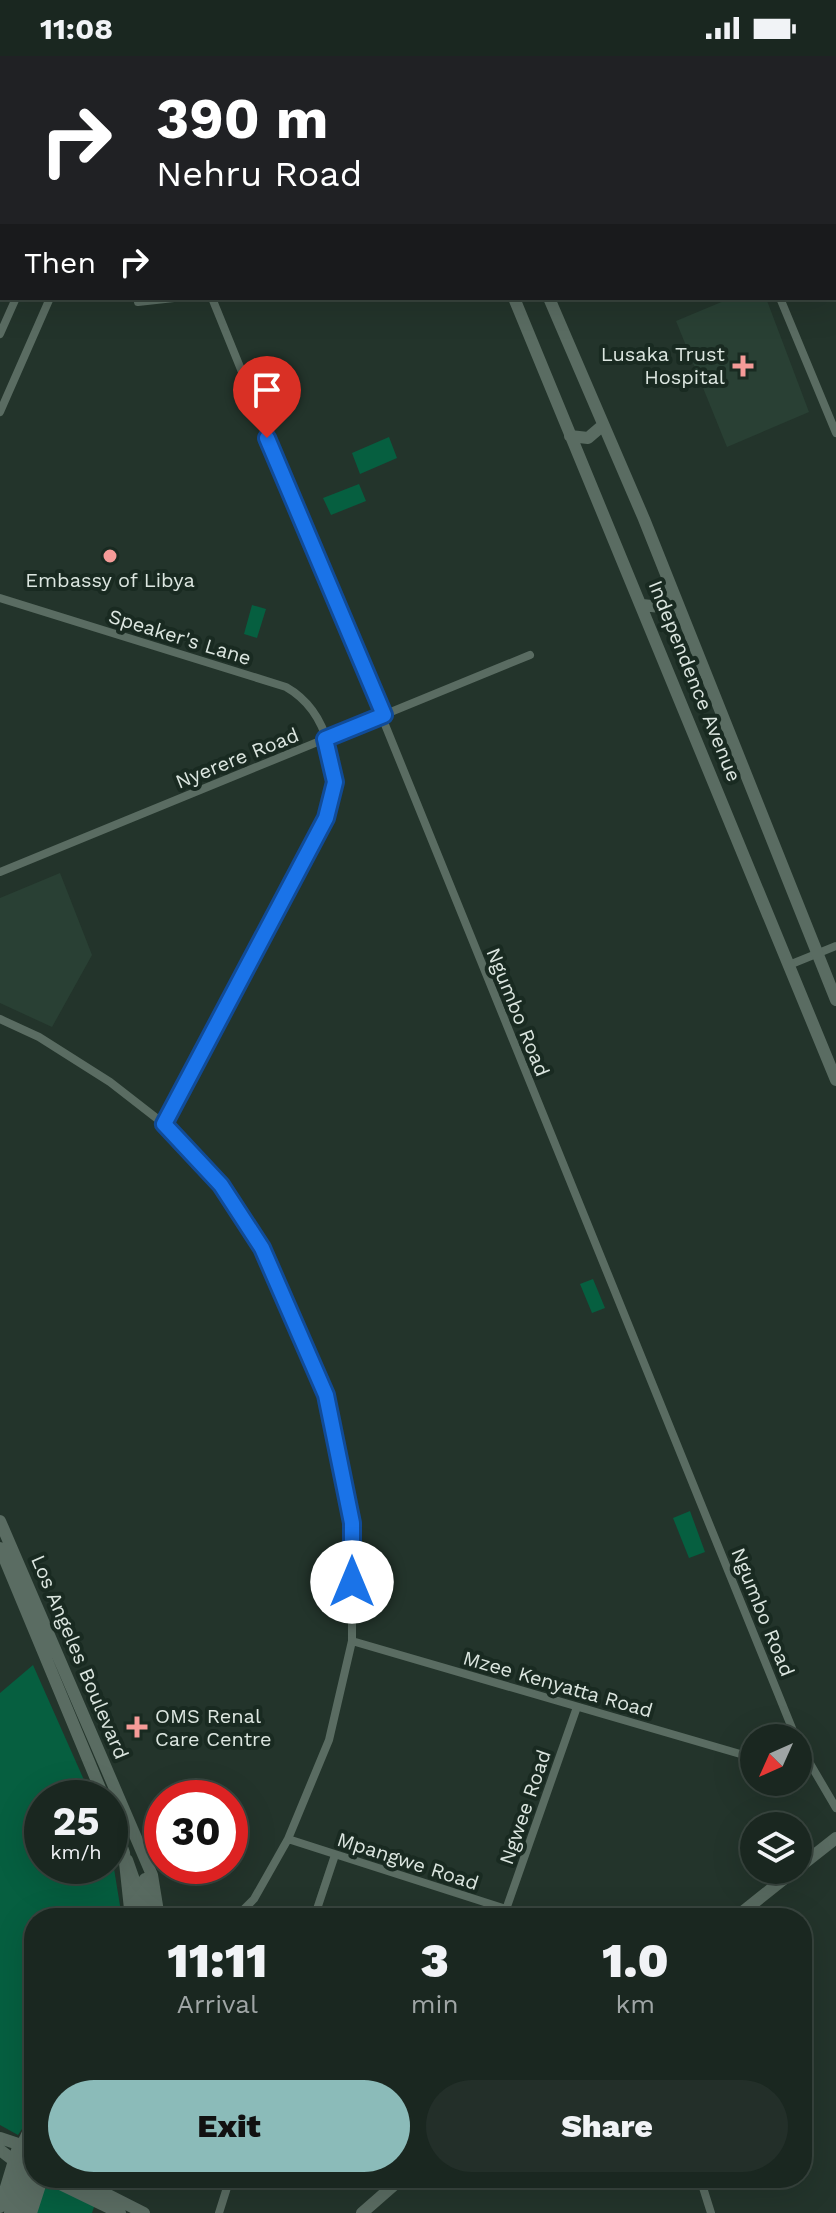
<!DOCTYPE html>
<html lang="en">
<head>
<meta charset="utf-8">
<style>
	:root { --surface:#1a2720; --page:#232f29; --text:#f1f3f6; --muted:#9fa5a5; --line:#38443e; --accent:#8bbbb9 }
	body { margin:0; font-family:"Work Sans",sans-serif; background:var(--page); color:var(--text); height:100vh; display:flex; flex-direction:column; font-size:30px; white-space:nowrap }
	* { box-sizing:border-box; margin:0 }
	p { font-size:26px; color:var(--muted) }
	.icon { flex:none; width:44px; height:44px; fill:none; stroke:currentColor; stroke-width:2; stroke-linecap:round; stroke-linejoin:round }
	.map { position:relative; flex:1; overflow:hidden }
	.panel { position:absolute; left:24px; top:1852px; width:788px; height:280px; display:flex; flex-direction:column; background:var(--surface); border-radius:32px; box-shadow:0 8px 32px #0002,0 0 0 2px var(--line) }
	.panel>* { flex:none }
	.banner { position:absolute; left:0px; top:0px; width:836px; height:244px; box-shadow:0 8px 32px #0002,0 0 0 2px var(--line); background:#202124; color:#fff; overflow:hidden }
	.needle { width:52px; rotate:225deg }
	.fabs { position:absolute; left:740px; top:1668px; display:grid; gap:16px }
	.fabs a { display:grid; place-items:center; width:72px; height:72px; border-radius:50%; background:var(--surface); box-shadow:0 8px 32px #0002,0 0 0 2px var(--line); font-size:40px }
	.speed { position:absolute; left:24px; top:1724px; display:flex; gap:16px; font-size:40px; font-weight:700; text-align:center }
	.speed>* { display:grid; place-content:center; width:104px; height:104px; border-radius:50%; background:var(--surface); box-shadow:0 8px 32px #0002,0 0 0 2px var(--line); line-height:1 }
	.speed small { font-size:20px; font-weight:400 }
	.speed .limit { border:12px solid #d22; background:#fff; color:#111 }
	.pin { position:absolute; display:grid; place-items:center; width:68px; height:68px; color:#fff; margin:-82px -34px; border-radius:50% 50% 50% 0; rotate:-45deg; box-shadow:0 0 8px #0007 }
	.pin .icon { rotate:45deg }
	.me { position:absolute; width:88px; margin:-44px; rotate:0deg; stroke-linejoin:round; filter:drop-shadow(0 0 6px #0008) }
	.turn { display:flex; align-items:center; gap:28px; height:168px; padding:0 24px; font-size:36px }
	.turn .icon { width:104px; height:104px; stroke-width:2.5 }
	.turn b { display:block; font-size:56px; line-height:68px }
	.then { display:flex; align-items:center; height:76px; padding:0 24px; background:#0003; gap:16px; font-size:30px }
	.eta { display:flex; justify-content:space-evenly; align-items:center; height:136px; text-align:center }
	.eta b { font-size:48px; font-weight:800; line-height:56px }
	.button { display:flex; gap:16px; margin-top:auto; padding:16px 24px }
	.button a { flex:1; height:92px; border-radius:48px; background:var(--accent); color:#111; font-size:32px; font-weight:800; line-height:92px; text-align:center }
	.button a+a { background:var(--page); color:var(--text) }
	.status { display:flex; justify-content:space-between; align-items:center; height:56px; padding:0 40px; background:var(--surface); direction:ltr }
	.status svg { height:22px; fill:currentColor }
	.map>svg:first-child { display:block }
	.built { fill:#294034 }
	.green { fill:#065f40 }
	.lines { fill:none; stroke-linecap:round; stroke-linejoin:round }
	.street { stroke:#5a6c62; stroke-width:8 }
	.secondary { stroke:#5a6c62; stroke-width:12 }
	.route-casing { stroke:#114b97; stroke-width:20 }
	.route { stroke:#1a73e8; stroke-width:14 }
	.poi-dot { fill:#f59b98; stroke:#192a21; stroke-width:3 }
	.labels { text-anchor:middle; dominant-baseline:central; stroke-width:8; stroke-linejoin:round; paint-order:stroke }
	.poi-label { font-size:20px; fill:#dce6e0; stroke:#192a21; text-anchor:end }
	.street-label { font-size:20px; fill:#dce6e0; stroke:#192a21 }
</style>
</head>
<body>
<div class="status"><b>11:08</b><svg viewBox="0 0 49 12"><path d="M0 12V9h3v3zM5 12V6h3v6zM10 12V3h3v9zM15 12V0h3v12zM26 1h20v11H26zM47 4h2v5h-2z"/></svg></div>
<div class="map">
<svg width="836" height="2157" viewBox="0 0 836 2157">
	<rect width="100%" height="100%" fill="#23342b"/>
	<path class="built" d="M731,242H766L809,356L727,391L676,265Z
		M60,817L92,899L52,971L0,947V842Z"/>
	<path class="green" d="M389,381L397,402L360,418L352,397Z
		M359,428L366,445L331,459L323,442Z
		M252,549L266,553L257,582L244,578Z
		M593,1223L605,1252L592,1257L580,1228Z
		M690,1455L705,1496L689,1502L673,1462Z
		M33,1609L92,1742H42V1810H110V1788L122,1862H34V2055L18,2079L0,2069V1637Z
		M53,2128L95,2148L92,2157H35L43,2134Z"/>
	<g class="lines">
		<path class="street" d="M38,0V2
			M46,2L47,0
			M121,2L122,0
			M151,2V0
			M0,76H2
			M0,125L2,119
			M212,242L796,1682
			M780,242L836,377
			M138,246L174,242
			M0,278L16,242
			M0,356L50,242
			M0,542L286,631C330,656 342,718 326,762L164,1068
			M0,816L530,599
			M789,909L836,890
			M0,963L39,981L110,1026L164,1068L221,1129L262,1192L326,1339L352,1467V1585L329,1684L288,1783L254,1843L235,1862
			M352,1585L754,1702
			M798,1687L836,1752
			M288,1783L506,1853L515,1862
			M314,1862L335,1799
			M503,1862L577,1651
			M700,2122L711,2157
			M219,2157L230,2122"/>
		<path class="secondary" d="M416,0L417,2
			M449,0L450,2
			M733,2L737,0
			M514,242L836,1024
			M549,242L644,463L836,944
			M570,380L588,382L602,370
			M642,549L661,551L674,538
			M0,1465L152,1819L159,1862
			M0,1492L104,1742
			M110,1757L124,1797L131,1862
			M127,1804L139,1838L141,1862
			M798,1812L836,1782
			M145,1823L149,1862
			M735,1862L795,1814
			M0,2082L21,2089
			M34,2084L18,2091L13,2108L24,2123L43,2122
			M23,2087L34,2064
			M0,2094L13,2104
			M48,2122L120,2157
			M75,2122L144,2157
			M0,2151L13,2108
			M10,2157L16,2128L34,2083
			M19,2157L34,2111
			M31,2157L42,2123
			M362,2157L402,2122"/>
	</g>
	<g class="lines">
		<g class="route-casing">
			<path id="route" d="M267,382L384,659L325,683L335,726L326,762L164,1068L221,1129L262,1192L326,1339L352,1467V1526"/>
		</g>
		<use href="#route" class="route"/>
	</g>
	<g class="poi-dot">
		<path d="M739 298h8v8h8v8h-8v8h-8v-8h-8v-8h8z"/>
		<circle cx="110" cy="500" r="8"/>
		<path d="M133 1659h8v8h8v8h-8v8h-8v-8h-8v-8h8z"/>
	</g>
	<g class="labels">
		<g class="poi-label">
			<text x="725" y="298">Lusaka Trust<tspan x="725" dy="23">Hospital</tspan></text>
			<text x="110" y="524" text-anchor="middle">Embassy of Libya</text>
			<text x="155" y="1660" text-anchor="start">OMS Renal<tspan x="155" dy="23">Care Centre</tspan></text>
		</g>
		<g class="street-label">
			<text transform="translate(180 581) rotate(17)">Speaker's Lane</text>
			<text transform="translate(695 625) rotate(68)">Independence Avenue</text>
			<text transform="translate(237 702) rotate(-22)">Nyerere Road</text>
			<text transform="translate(518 956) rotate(68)">Ngumbo Road</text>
			<text transform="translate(763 1556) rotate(68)">Ngumbo Road</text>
			<text transform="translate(80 1601) rotate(67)">Los Angeles Boulevard</text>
			<text transform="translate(558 1628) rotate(16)">Mzee Kenyatta Road</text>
			<text transform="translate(525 1751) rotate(-71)">Ngwee Road</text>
			<text transform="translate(408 1805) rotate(18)">Mpangwe Road</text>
		</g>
	</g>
</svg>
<div class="fabs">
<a><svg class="needle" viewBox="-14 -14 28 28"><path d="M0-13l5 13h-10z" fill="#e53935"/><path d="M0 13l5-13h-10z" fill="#9fa5a5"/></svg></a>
<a><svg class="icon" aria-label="layers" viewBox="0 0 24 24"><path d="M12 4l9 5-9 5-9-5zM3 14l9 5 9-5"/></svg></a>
</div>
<div class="speed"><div>25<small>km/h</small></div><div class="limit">30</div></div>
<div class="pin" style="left:267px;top:382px;background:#d93025"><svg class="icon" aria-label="arrive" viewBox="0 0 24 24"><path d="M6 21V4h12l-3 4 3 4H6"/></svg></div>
<svg class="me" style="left:352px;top:1526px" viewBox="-20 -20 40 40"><circle r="19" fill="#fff"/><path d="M0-13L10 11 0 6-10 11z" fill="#1a73e8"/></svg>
<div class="banner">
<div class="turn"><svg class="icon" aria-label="right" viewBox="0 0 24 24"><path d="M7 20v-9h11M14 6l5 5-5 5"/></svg><div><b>390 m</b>Nehru Road</div></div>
<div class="then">Then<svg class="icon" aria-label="right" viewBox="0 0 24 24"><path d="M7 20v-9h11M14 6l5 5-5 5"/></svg></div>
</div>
<section class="panel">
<div class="eta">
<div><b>11:11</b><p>Arrival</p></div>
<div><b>3</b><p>min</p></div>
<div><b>1.0</b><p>km</p></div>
</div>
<div class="button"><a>Exit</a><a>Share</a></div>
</section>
</div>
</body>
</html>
